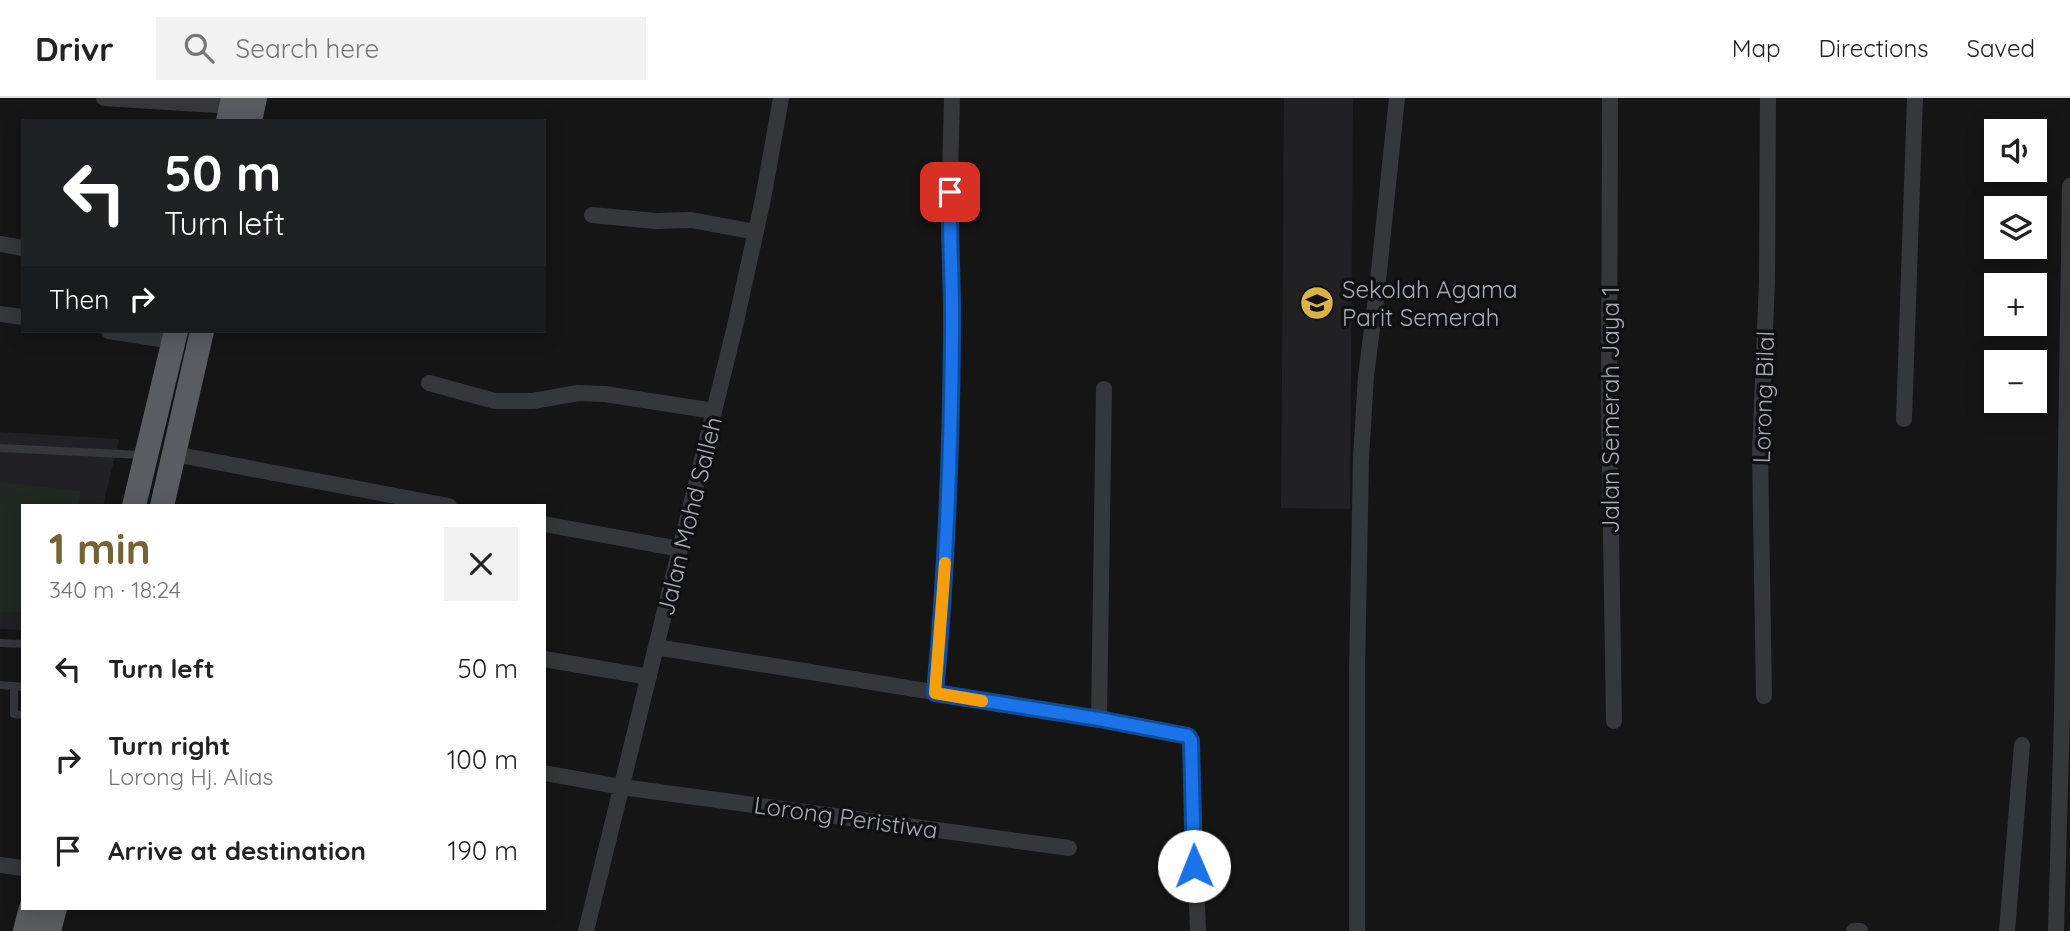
<!DOCTYPE html>
<html lang="en">
<head>
<meta charset="utf-8">
<style>
	:root { --surface:#fff; --page:#f2f2f2; --text:#222; --muted:#767676; --line:#e0e0e0; --accent:#766333 }
	body { margin:0; font-family:Quicksand,sans-serif; background:var(--page); color:var(--text); height:100vh; display:flex; flex-direction:column; font-size:26px; white-space:nowrap }
	* { box-sizing:border-box; margin:0 }
	p { font-size:23px; color:var(--muted) }
	.icon { flex:none; width:38px; height:38px; fill:none; stroke:currentColor; stroke-width:2; stroke-linecap:round; stroke-linejoin:round }
	.map { position:relative; flex:1; overflow:hidden }
	.drawer { position:absolute; left:21px; top:406px; width:525px; height:406px; display:flex; flex-direction:column; background:var(--surface); border-radius:0px; box-shadow:0 4px 18px #0003 }
	.drawer>* { flex:none }
	.banner { position:absolute; left:21px; top:21px; width:525px; height:214px; border-radius:0px; box-shadow:0 4px 18px #0003; background:#202124; color:#fff; overflow:hidden }
	.controls { position:absolute; left:1984px; top:21px; display:grid; gap:14px }
	.controls a { display:grid; place-items:center; width:63px; height:63px; border-radius:0px; background:var(--surface); box-shadow:0 4px 18px #0003; font-size:35px }
	.pin { position:absolute; display:grid; place-items:center; width:60px; height:60px; color:#fff; margin:-30px; border-radius:14px; box-shadow:0 4px 10px #0006 }
	.me { position:absolute; width:77px; margin:-38px; rotate:359deg; stroke-linejoin:round; filter:drop-shadow(0 0 5px #0008) }
	.turn { display:flex; align-items:center; gap:24px; height:147px; padding:0 28px; font-size:32px }
	.turn .icon { width:91px; height:91px; stroke-width:2.5 }
	.turn b { display:block; font-size:49px; line-height:60px }
	.then { display:flex; align-items:center; height:66px; padding:0 28px; background:#0003; gap:14px; font-size:26px }
	.round { display:grid; place-items:center; flex:none; width:74px; height:74px; border-radius:0px; background:var(--page) }
	.overview { display:flex; align-items:center; justify-content:space-between; height:119px; padding:0 28px }
	h1 { font-size:42px; font-weight:700; line-height:52px; color:var(--accent) }
	ul { padding:0; list-style:none }
	li { display:flex; align-items:center; gap:21px; height:91px; padding:0 28px }
	li div { flex:1 }
	li b { display:block; font-size:26px }
	li em { font-style:normal }
	header { display:flex; align-items:center; gap:42px; box-sizing:border-box; height:98px; padding:0 35px; background:var(--surface); border-bottom:2px solid var(--line) }
	header strong { font-size:33px }
	nav { display:flex; gap:38px; margin-inline-start:auto; font-size:24px }
	.search { width:490px; height:63px; background:var(--page); display:flex; align-items:center; gap:18px; box-sizing:border-box; padding:0 24px; border-radius:0px; color:var(--muted); font-size:26px }
	.map>svg:first-child { display:block }
	.built { fill:#212123 }
	.green { fill:#212822 }
	.lines { fill:none; stroke-linecap:round; stroke-linejoin:round }
	.service { stroke:#36373b; stroke-width:8 }
	.minor { stroke:#36373b; stroke-width:16 }
	.trunk { stroke:#5a5c62; stroke-width:24 }
	.route-casing { stroke:#114b97; stroke-width:18 }
	.route { stroke:#1a73e8; stroke-width:12 }
	.slow { stroke:#f59e0b; stroke-width:12 }
	.labels { text-anchor:middle; dominant-baseline:central; stroke-width:7; stroke-linejoin:round; paint-order:stroke }
	.poi-label { font-size:24px; fill:#a8abb5; stroke:#101011; text-anchor:start }
	.street-label { font-size:24px; fill:#a8abb5; stroke:#101011 }
</style>
</head>
<body>
<header>
<strong>Drivr</strong>
<div class="search"><svg class="icon" aria-label="search" viewBox="0 0 24 24"><circle cx="10" cy="10" r="6"/><path d="M15 15l6 6"/></svg>Search here</div>
<nav><a>Map</a><a>Directions</a><a>Saved</a></nav>
</header>
<div class="map">
<svg width="2070" height="833" viewBox="0 0 2070 833">
	<rect width="100%" height="100%" fill="#151516"/>
	<path class="built" d="M1284,0H1353L1350,411L1281,410Z
		M0,334L119,341L103,408H23V532L0,531Z"/>
	<path class="green" d="M0,384L81,393L78,408H23V514H0Z"/>
	<g class="lines">
		<path class="service" d="M0,350L142,357
			M0,545L23,546
			M0,587L14,588
			M23,589L14,588V616L23,617"/>
		<path class="minor" d="M104,0L231,8
			M1610,0L1609,311L1614,623
			M592,117L655,123L691,122L756,134
			M0,146L23,150
			M0,216L23,219
			M109,233L173,243
			M429,285L495,303H533L578,295L605,296L714,313
			M1904,321L1915,0
			M174,356L449,408
			M544,426L680,451
			M656,549L1099,621L1188,638L1191,643L1198,833
			M544,561L649,579
			M935,595L943,511L951,337L952,234L949,117L952,0
			M1764,598L1760,356L1767,183L1768,0
			M1099,621L1104,291
			M544,675L622,689L1069,750
			M0,767L23,770
			M586,833L735,228L763,101L781,0
			M1357,833V575L1361,360L1366,278L1377,192L1397,0
			M1854,833H1860
			M2007,833L2022,647
			M2056,833L2062,617L2070,88"/>
		<path class="trunk" d="M228,23L233,0
			M250,23L255,0
			M134,408L176,233
			M162,408L202,233
			M25,833L31,810
			M49,833L55,810"/>
	</g>
	<g class="lines">
		<g class="route-casing">
			<path id="route" d="M950,94C949,142 953,190 952,238C951,357 946,477 935,595L1099,621L1188,638L1191,643L1194,768"/>
		</g>
		<use href="#route" class="route"/>
		<path class="slow" d="M945,465L935,595L982,603"/>
	</g>
	<defs>
		<g id="school-disc" transform="scale(1.75)"><circle r="9.5" fill="#dcb247" stroke="#101011"/><path d="M0-5L7-2L0 1L-7-2ZM-4 1L0 2.5L4 1V4Q0 6-4 4Z" fill="#111"/></g>
	</defs>
	<g fill-rule="evenodd">
		<use href="#school-disc" x="1317" y="205"/>
	</g>
	<g class="labels">
		<g class="poi-label">
			<text x="1342" y="191">Sekolah Agama<tspan x="1342" dy="28">Parit Semerah</tspan></text>
		</g>
		<g class="street-label">
			<text transform="translate(1763 299) rotate(-88)">Lorong Bilal</text>
			<text transform="translate(1610 312) rotate(-90)">Jalan Semerah Jaya 1</text>
			<text transform="translate(689 418) rotate(-76)">Jalan Mohd Salleh</text>
			<text transform="translate(846 719) rotate(8)">Lorong Peristiwa</text>
		</g>
	</g>
</svg>
<div class="controls">
<a><svg class="icon" aria-label="sound" viewBox="0 0 24 24"><path d="M4 9h4l5-4v14l-5-4H4zM17 9q2 3 0 6"/></svg></a>
<a><svg class="icon" aria-label="layers" viewBox="0 0 24 24"><path d="M12 4l9 5-9 5-9-5zM3 14l9 5 9-5"/></svg></a>
<a>+</a>
<a>−</a>
</div>
<div class="pin" style="left:950px;top:94px;background:#d93025"><svg class="icon" aria-label="arrive" viewBox="0 0 24 24"><path d="M6 21V4h12l-3 4 3 4H6"/></svg></div>
<svg class="me" style="left:1194px;top:768px" viewBox="-20 -20 40 40"><circle r="19" fill="#fff"/><path d="M0-13L10 11 0 6-10 11z" fill="#1a73e8"/></svg>
<div class="banner">
<div class="turn"><svg class="icon" aria-label="left" viewBox="0 0 24 24"><path d="M17 20v-9H6M10 6l-5 5 5 5"/></svg><div><b>50 m</b>Turn left</div></div>
<div class="then">Then<svg class="icon" aria-label="right" viewBox="0 0 24 24"><path d="M7 20v-9h11M14 6l5 5-5 5"/></svg></div>
</div>
<section class="drawer">
<div class="overview"><div><h1>1 min</h1><p>340 m · 18:24</p></div><a class="round"><svg class="icon" aria-label="close" viewBox="0 0 24 24"><path d="M6 6l12 12M18 6L6 18"/></svg></a></div>
<ul>
<li><svg class="icon" aria-label="left" viewBox="0 0 24 24"><path d="M17 20v-9H6M10 6l-5 5 5 5"/></svg><div><b>Turn left</b></div><em>50 m</em></li>
<li><svg class="icon" aria-label="right" viewBox="0 0 24 24"><path d="M7 20v-9h11M14 6l5 5-5 5"/></svg><div><b>Turn right</b><p>Lorong Hj. Alias</p></div><em>100 m</em></li>
<li><svg class="icon" aria-label="arrive" viewBox="0 0 24 24"><path d="M6 21V4h12l-3 4 3 4H6"/></svg><div><b>Arrive at destination</b></div><em>190 m</em></li>
</ul>
</section>
</div>
</body>
</html>
